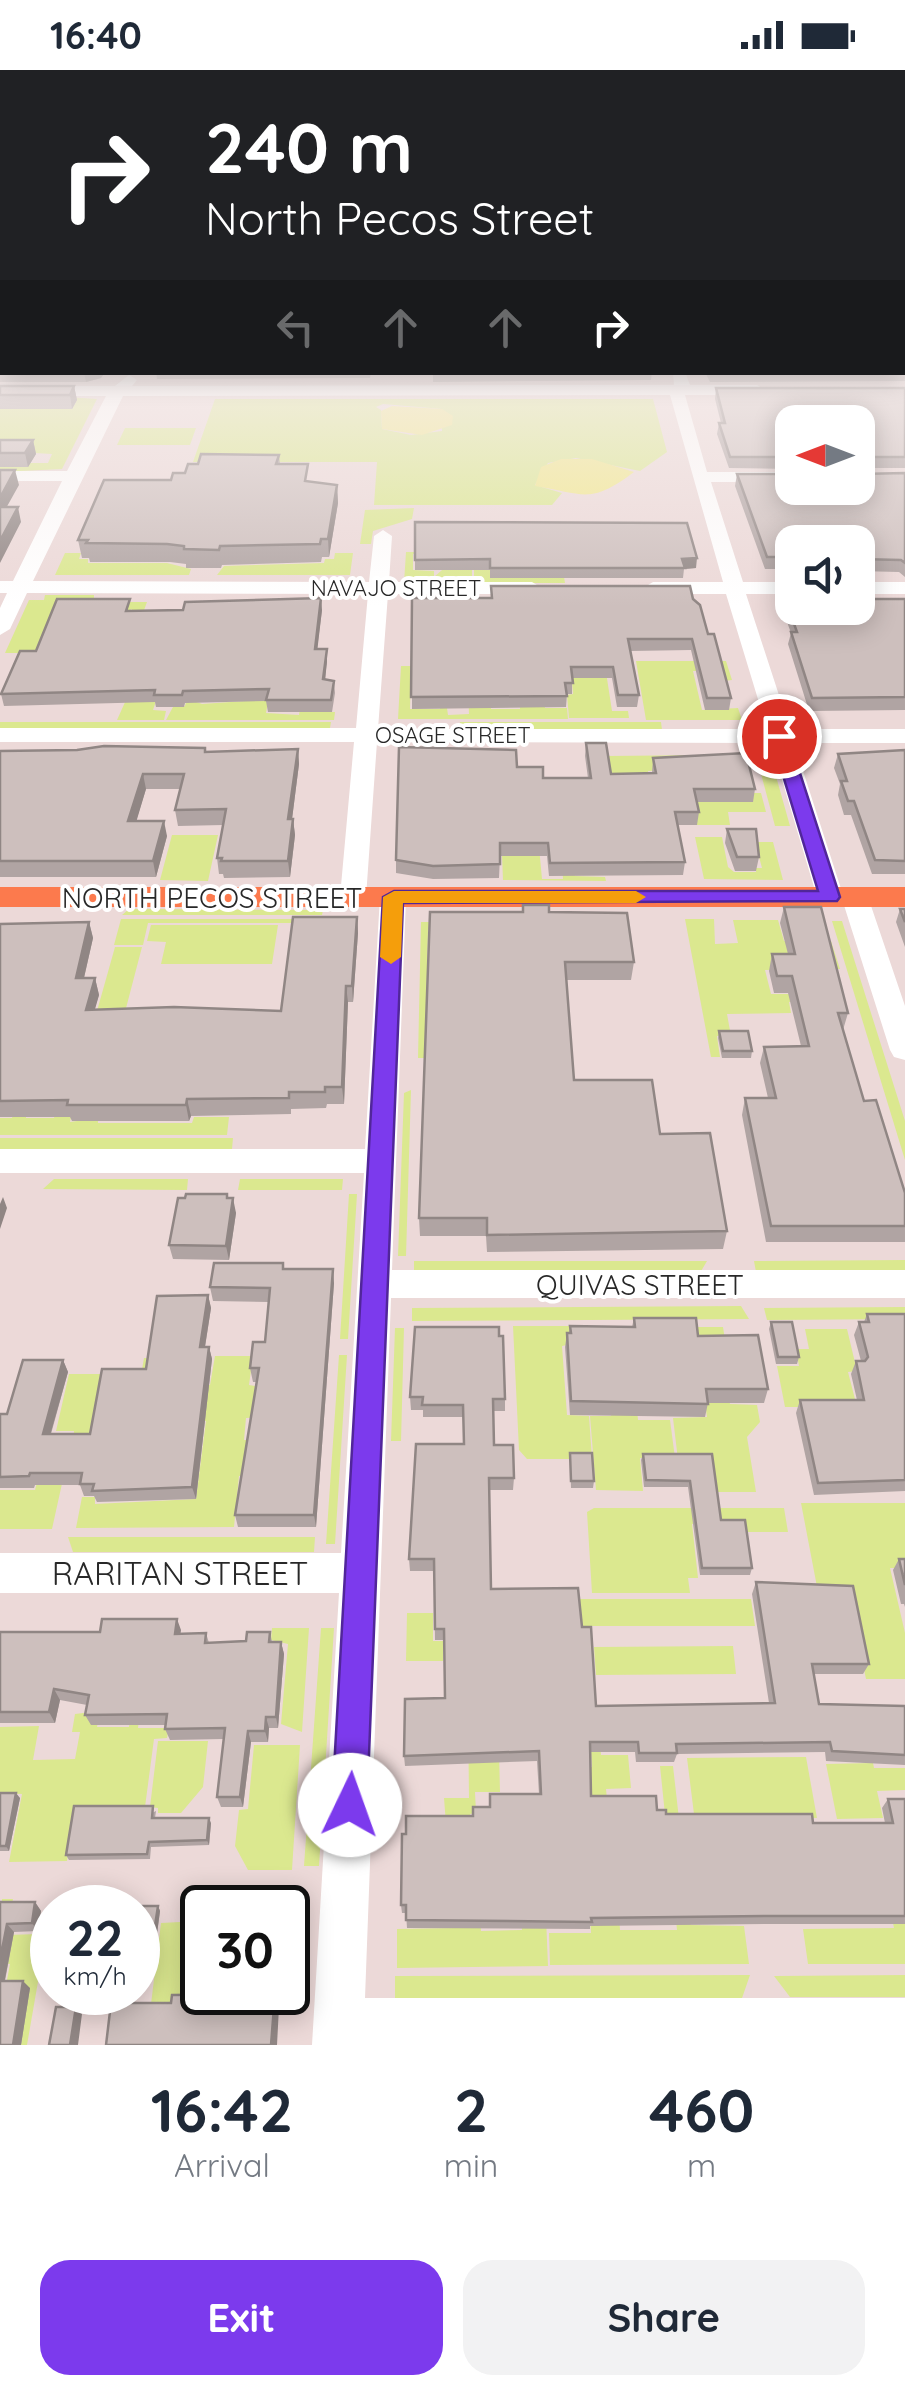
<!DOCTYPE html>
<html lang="en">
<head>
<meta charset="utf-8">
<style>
	:root { --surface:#fff; --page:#f2f2f3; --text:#1f2937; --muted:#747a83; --accent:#7c3aed }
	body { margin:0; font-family:Quicksand,sans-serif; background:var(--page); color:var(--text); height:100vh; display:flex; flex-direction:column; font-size:38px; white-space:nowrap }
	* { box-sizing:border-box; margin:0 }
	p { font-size:32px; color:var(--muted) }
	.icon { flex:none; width:55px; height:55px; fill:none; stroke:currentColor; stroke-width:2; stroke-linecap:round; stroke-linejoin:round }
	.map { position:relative; height:1975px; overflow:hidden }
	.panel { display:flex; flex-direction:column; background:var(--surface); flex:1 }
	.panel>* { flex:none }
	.guide { position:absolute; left:0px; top:0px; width:905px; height:305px; box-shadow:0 5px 25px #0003; background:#202124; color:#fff; overflow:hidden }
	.needle { width:65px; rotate:270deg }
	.tools { position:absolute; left:775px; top:335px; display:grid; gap:20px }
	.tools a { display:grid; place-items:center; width:100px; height:100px; border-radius:20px; background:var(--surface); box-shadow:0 5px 25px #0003; font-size:50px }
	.speed { position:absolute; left:30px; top:1815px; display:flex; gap:20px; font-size:50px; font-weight:700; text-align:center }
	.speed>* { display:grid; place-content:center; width:130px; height:130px; border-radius:50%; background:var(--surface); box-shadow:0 5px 25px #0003; line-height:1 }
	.speed small { font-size:25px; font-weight:400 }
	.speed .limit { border:5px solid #111; border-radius:15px; background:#fff; color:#111 }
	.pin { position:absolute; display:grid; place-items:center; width:85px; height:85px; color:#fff; margin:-42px; border:5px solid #fff; border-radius:50%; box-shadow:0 2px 10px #0007 }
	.me { position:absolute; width:110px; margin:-55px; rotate:3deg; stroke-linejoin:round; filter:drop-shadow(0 0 8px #0008) }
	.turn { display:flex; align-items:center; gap:35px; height:210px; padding:0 40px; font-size:45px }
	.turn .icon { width:130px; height:130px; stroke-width:2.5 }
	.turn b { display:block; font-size:70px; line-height:85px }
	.lanes { display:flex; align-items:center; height:95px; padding:0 40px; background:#0003; justify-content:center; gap:50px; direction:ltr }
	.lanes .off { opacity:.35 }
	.eta { display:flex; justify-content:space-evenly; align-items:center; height:170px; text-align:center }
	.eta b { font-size:60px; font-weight:700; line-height:70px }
	.primary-button { display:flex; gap:20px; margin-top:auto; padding:20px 40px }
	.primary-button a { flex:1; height:115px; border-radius:30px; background:var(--accent); color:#fff; font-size:40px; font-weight:700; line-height:115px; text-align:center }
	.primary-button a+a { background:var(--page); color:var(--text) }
	.status { display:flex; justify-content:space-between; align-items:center; height:70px; padding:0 50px; background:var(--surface); direction:ltr }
	.status svg { height:28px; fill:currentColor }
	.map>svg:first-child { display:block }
	.green { fill:#dbe88f; fill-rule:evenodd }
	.pitch { fill:#f1e88a }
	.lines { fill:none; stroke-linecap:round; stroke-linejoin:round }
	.minor { fill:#fff; fill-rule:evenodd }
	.major { fill:#fc7a4d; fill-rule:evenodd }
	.wall { fill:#b0a4a3 }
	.shaded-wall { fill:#908684 }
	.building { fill:#cdbfbd; stroke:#908684; stroke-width:2.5 }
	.route { fill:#7c3aed; stroke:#51269a; stroke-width:2.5 }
	.slow { fill:#f59e0b }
	.labels { text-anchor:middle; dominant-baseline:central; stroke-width:8; stroke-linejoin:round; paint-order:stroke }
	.far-street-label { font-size:22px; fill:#282828; stroke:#fff }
	.street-label { font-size:28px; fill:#282828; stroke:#fff }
	.near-street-label { font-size:32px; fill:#282828; stroke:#fff }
</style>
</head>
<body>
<div class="status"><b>16:40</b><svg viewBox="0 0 49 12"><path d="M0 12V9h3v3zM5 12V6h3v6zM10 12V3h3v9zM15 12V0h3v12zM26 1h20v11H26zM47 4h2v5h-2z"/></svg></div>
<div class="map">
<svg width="905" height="1975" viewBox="0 0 905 1975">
	<rect width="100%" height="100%" fill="#ecd9d8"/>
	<path class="green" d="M66,327L97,329L62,399L0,402V393H48L52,384L0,381V339H72L76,332Z
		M215,329H653L667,382L640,401L576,388L548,393L535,415L562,423L552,435H374L377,392H193ZM383,334L442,339V361L411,365L382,359L381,340L376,337Z
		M125,358H196L190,375H117Z
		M414,438L412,449L373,461L371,474H360L365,440Z
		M406,482H422L413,484V500L434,501V507L442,500V491L472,498V506L449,507H474V498L564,507L565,513H404Z
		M65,483H81L79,489H88V493H167L191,499L189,505H55Z
		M335,483H353L350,505H217L224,496L324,493L325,489H334Z
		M45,525H94V532H147L140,551L126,563L132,539L39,583H5L29,530H44Z
		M636,591H726L732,610L723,611L720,601H693L702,640L738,638L742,650H646Z
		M158,592H182L180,602L213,604L211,613L199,614L194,631L202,634L259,630L264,602L291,604L289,619L270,620L266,643L299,645L302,623H312L309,642H335L334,650H166L173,637L185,636L189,621L184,620V615H170L166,625H158L153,640L166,641L164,650H117L126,630L151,622L155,608H144Z
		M401,596H411L410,639H440L441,618H444L448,645L469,644L468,617L490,618L491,639H520L519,620L543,621L545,638H567L568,649H398Z
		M564,602H606L612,641H628L629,648H569L567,625L573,624L572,612Z
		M0,652H331L330,658H0Z
		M460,652H661L662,660L459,659Z
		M714,685L725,732H753L751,723H761L766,742H728L730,755H687L685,700L648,701L653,738L621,742L605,686Z
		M756,685H770L790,756H775Z
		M172,765H218L208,811L160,810Z
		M695,767H722L728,797L734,802H756V798H762L755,772H773L783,810L704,809Z
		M539,777L542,809H563L562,791L573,789L575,806L605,807L606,811L503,810L502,785Z
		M129,839L323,840L322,845H122Z
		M121,849H322L300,853H148L143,875H114Z
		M685,849H714L715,874L738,873L733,850H778L784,871H831L840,899L765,900L771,924H824L826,932H789L791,943L727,944L731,966H717L720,987H711Z
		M832,851H842L905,1051V1090Z
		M421,852H518V859H428L425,988H418Z
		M151,855H278L272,894H161L166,872L147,871Z
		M115,877H142L125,942L97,941Z
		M24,1008L26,1048H54L56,1041L71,1047L70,1052L98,1048V1053H192L194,1047H229L227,1065H0V1048H12Z
		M411,1020L406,1186H398L404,1023Z
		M0,1068H233L232,1079H0Z
		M54,1109H188L187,1120L43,1119Z
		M240,1109H343L342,1120H238Z
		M349,1124H357L348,1269H340Z
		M905,1190V1202H756L754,1191Z
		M414,1191H707L700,1203H414Z
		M741,1236L749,1249L412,1251V1238Z
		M905,1237V1249L767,1250L764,1238Z
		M513,1256H598L599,1268L562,1276L567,1345L589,1346L592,1389H527L519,1380Z
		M629,1257L638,1350H670L675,1388H640L643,1421L596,1420L590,1346H611Z
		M694,1257H723L731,1308L725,1309L730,1334L757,1335L760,1352L747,1367L756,1422H716L678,1390L673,1348L707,1347Z
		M395,1258H404L401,1371H391Z
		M805,1259H847L857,1301L848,1302L857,1337H785L777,1296H799L796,1279H809Z
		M339,1285H347L335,1474H326Z
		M215,1286H253L249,1315L255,1316L254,1328L264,1329L262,1347L246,1348L244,1370H249L255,1406H239L234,1457L76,1458L82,1427H95V1434L196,1429L206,1351H140L73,1374L74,1361H56L69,1304H106L133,1351L144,1288H151L147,1315H210Z
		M38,1409H63L52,1459H0V1420H35Z
		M801,1433H905V1489L901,1498H890L905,1563V1609H866L848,1522H818Z
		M594,1438H784L788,1462H745L743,1454H692L698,1508H688L690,1523H592L587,1442Z
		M68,1467H315L314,1482H73Z
		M579,1529H751L755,1556H581Z
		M407,1543H433V1571H443V1591H406Z
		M272,1558H309L302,1662L281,1654L288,1574L271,1570Z
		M321,1558H334L319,1796H304Z
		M733,1576L736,1604L596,1605L594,1577Z
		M468,1639H498L500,1722H475L476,1743L470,1744L472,1845H480L481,1861L522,1860L521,1844L546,1847L548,1896L397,1898V1859L454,1858L444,1728H469Z
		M100,1641L97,1657H129L131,1641H140L138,1658H169L167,1668L154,1669L145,1737L76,1738L67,1791L9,1792L22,1724L0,1723V1657L39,1656L33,1690L75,1689L80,1662H72L75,1644Z
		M589,1649H598L601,1685H628L631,1718L606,1719L609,1750L599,1840L590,1716L538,1698L592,1697Z
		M158,1671H208L203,1717L181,1743H158V1738L150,1737Z
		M254,1675H300L292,1800H248L235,1776L239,1740L248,1739Z
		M806,1687L817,1748L694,1744L687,1688Z
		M873,1693L874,1698H905V1720L877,1721L883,1748L837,1749L826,1694Z
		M660,1696H673L691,1855L744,1856L749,1894L550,1895L549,1863H591L590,1845H619L620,1860H677Z
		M879,1780L905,1843V1894H808L803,1859L894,1858Z
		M2,1829H13L6,1865L40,1864L43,1851H52V1883H43L27,1975H0V1947L10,1894L0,1893Z
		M190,1832H288L287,1837L202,1838V1922L281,1923H216L215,1935L150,1942L161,1853L180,1852Z
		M750,1905L741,1931L395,1932V1906Z
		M905,1905V1927H790L774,1906Z"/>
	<path class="pitch" d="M392,336L442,339L453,346L452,355L422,365L382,359L381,341Z
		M561,389H592L634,402C590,435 585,424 535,416L541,397Z"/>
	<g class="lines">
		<path class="minor" d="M673,302H685L690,315H757L765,320L757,325H685L707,402H792V412H711L743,512H792V524H746L790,659H905V673H794L843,825L855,819L868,827L905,936V990L894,987L890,980L842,829L830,835L817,827L771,673L377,672L366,827L353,835L340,827L354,672H0V658H356L368,524L27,523L10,559L0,565V538L7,523H0V511H13L62,411H0V401H67L106,326H0V316H115L129,305L137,310L132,316L674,315ZM670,325L723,512H653L643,518L653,524H726L767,659H378L388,524H532L542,518L532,512H389L392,466L383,460L374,466L369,512L33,511L123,326Z
			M858,512H905V524H858Z
			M393,819L406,827L392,1200H905V1228H391L365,1928H905V1975H312L339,1523H0V1483H341L364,1103H0V1079H365L380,827Z"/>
		<path class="major" d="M0,817H905V837H0Z"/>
	</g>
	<path class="wall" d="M0,261H2V302H105L101,308L86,312H0Z
		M902,261H905V311L710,312L705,302H902Z
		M156,302H371L370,308L157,309Z
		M433,302H652L651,310L433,312Z
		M0,316H74L77,330L72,339H0Z
		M716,318H905V398H859L860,404L905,403V507L899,502L858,501V472H792V499H765L735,416L737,404L858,418L792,352V399L729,398L717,364L719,353H721L715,329Z
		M0,370H33L36,384L28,397H0Z
		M279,385L280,394L309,412L337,415L338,433L329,487H322L321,492L222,495L221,498H186V494L170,492H90L89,488H82L78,470L198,394Z
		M415,452L696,498L684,499L683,508H490V500H415Z
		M784,526L792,538L905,529V640L809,641L788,574L791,563L782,538Z
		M412,528L693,529L731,628L729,640H705L691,580L630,581L639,625L637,637H617L612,608H572V624H567L566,637L412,639Z
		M322,540L317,579H327V591L325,609L334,611L335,623L332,642H268L266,631L185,633L184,637H156L155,632L4,636L1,624L36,581L131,541Z
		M586,673L611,704L652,703L653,688L755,719L753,732H697L699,742L697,755H677L685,792L683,805L549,806L547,786H500L499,808L433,809L396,803V790L517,697L543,708H588L585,686Z
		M298,679L299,694L292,749H293L295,765L290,807L224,808L223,804H219L217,788L223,755L178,756L175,740L180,719H146L136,751L167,766L156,807H0V681L205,682Z
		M905,680V804H872L851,745H844L838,725L840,714L834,698L838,684Z
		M727,759L759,787L756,801H735L725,773Z
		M784,837L848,943L843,960L864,1031L905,1123V1172H766L742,1045L745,1028H768L760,993L764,977L801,976L788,923H774L769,901L772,884H788L780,853Z
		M900,839H905V877L896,852Z
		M549,842L634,892L631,910H566L574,1010L660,1064L727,1161L723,1179L487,1182L486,1166H420L419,1148Z
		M357,847L358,863L353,932H348L344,1034H327L326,1038L291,1039V1044L191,1046L189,1051H72L70,1047H0V854L89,852L93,868L84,908H95L99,925L94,940L281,941Z
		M719,961L752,981L751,988H722L718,968Z
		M228,1128L236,1143L229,1190L173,1189L169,1175Z
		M283,1193L284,1199L334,1213L316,1457H238L235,1445L257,1312H253L250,1298L265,1272L269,1232L213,1231L210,1217Z
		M208,1225L211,1238L205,1277H209L212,1289L196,1429L97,1432L94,1426H84L80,1415H35L34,1418H0V1344H7L63,1290L68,1302L51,1364H90Z
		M867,1244H905V1421L814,1425L796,1343L800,1330H857L851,1304L856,1291H861L854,1265L859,1252H864Z
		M634,1248L698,1266L768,1319L764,1333H708L705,1347L570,1345L565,1277L567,1263H569L570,1256L632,1257Z
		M771,1252L799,1287L797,1294H776L769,1259Z
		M410,1327L505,1329V1341H493L494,1375L514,1408L513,1420H489L491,1519L582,1557L596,1636L769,1633L752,1524L756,1512L869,1594L863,1604H814L819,1634L905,1636V1695L826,1691L825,1682L677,1684L674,1692H636L635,1682H590L591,1726L657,1740L666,1744L813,1753H885L882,1738L888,1729H905V1854H768L590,1856V1859L407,1858L406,1843H402L401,1835L406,1764L473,1746L489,1737L539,1724L537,1691L405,1696L404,1686L445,1628L444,1570H435L434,1501H410L409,1489L463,1374V1347H423V1340H411Z
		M570,1383L594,1411L593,1418H571Z
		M643,1384H712L721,1450L752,1498L750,1505H700L688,1417H644L641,1390Z
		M905,1488V1537L904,1534H901L893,1500L899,1489Z
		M177,1549L180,1564L206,1563L209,1573L246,1571L270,1562L272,1572H281L284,1584L278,1658H269L268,1672H251L243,1737H221L217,1727L224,1669L170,1670L165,1659L166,1655H91L85,1645L87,1635L60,1630L55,1653H0V1562H100Z
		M0,1723L20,1728L9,1781H0Z
		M156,1741L155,1748L211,1753L209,1775L151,1777L150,1789L69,1790L66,1785Z
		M0,1832H35L41,1841L38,1861L14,1862L5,1911L30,1918L21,1975H0Z
		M158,1836L160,1841L154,1886H138V1838Z"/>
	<path class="shaded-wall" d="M84,302H105L101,308L86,312Z
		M74,316L77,330L72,339L70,325Z
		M33,370L36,384L28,397L25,383Z
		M15,400L19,415L0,449V428Z
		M337,415L338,433L329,487L328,469Z
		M18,437L21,452L0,493V471Z
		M697,488L696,498L684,499L682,489Z
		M321,528L322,540L316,591L315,579Z
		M327,579V591L324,621L323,609Z
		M298,679L299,694L290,765L288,749Z
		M143,704L146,719L132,766L128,751Z
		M293,749L295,765L290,807L288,791Z
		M164,751L167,766L156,807L153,791Z
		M357,847L358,863L353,932L352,916Z
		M89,852L93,868L80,925L76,908Z
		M95,908L99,925L90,957L86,940Z
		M346,916L348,932L344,1034L342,1017Z
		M187,1029L191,1046L189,1051L186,1035Z
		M3,1127L7,1138L0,1159V1134Z
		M233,1128L236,1143L229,1190L226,1176Z
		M333,1199L334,1213L316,1457L314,1445Z
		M208,1225L211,1238L203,1289L200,1277Z
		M209,1277L212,1289L196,1429L192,1417Z
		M63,1290L68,1302L47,1376L43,1364Z
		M177,1549L181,1560L179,1576L175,1564Z
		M281,1572L284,1584L278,1658L276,1647Z
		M54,1619L60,1630L55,1653L49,1642Z
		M266,1647L269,1658L268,1672L265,1661Z
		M248,1661L251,1672L243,1737L240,1727Z
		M16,1723L20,1728L9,1781L6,1776Z
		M209,1748L211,1753L209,1775L207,1770Z
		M35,1832L41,1841L38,1861L32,1853Z
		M158,1836L160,1841L154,1886L151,1882Z
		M7,1854L14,1862L3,1919L0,1915V1890Z
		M23,1911L30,1918L21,1975H13Z
		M275,1924L279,1937L277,1975H271Z
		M76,1937L82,1944L78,1975H70Z"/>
	<path class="building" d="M0,261H2V299H0Z
		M902,261H905V301H902Z
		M0,316H74L70,325H0Z
		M716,318H905V387H860L858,390V352H792V387H730L719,353H725Z
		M0,370H33L25,383H0Z
		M201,384L279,385L276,394H308L305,411L337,415L328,469H321L320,474L220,476L219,480L184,479V476L167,474L86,473L88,470H78L104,410H171L173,403H185L188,394H198Z
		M858,394L860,404L905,403V493L901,490L858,489V472H792V487H767L737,404H792V418H858Z
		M0,400H15L0,428Z
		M0,437H18L0,471Z
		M415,452L687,453L697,488L682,489L685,498H490V489L415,490Z
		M491,516H690L693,529L700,535L708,564H714L731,628H707L692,569H628L639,625H618L613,597H571L573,613H565L567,626L411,627L412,528H492Z
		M784,526H792V538H858V529H905V627L812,628L791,562H797Z
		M321,528L315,579H327L323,609L334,611L331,630H266L269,619L183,621L182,625H154L155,620L1,624L20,581H36L57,529H130L126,541L183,540L185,532Z
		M586,673H606L611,704L656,703L653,688L746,683L755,719H694L699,742H675L685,792L550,793L548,773H500V794L433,796L396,790L399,677L516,680L517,697H543V708H591Z
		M104,676L205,678V682L298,679L288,749H293L288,791H221L222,788H217L226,739L175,740L184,704H143L128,751H164L153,791H0V681L77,680Z
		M905,680V791L875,790L854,731H848L841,711H847L838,684Z
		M727,759H756L759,787H737Z
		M523,835H549V842L627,843L634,892H565L574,1010H652L660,1064L710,1063L727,1161L487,1165V1148H419L430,842H523Z
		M784,837H821L848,943H838L864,1031L876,1030L905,1123V1156H771L745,1028H776L764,977L809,976L792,906H777L772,884H795Z
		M900,839H905V852Z
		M293,847H357L352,916H346L342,1017H325V1022H289V1028L187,1029L186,1035H67L68,1030L0,1031V854L89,852L76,908H95L86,940L174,937L281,941Z
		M719,961H748L752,981H723Z
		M186,1124H227V1128H233L226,1176L169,1175L178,1128H185Z
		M214,1193H283V1199H333L314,1445H235L259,1298H250L253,1272H265L270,1218L210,1217Z
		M208,1225L200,1277H209L192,1417L92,1421L94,1414H80L82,1403H30L29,1406L0,1407V1344H7L23,1290H63L43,1364H90L102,1299H146L157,1226Z
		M867,1244H905V1410L818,1413L800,1330H864L856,1291H865L868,1287L859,1252H869Z
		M634,1248H696L698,1266L758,1265L768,1319H706L708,1334L571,1331L567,1263H571L570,1256L635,1257Z
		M771,1252H792L799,1287H778Z
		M415,1257H499V1266H503L505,1329H493L494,1375H513L514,1408H489L491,1519L578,1518L582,1557H591L596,1636L775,1633L756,1512L853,1516L869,1594H812L819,1634L905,1636V1685L832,1681L830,1672L676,1674L677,1683H639L638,1672H590L591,1726H656L657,1740H666V1744H812L813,1753H893L888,1729H905V1846H772L591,1848L592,1852L406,1850V1835H401L402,1764H406V1746H473V1737H490V1724H541L539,1681L404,1686L405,1629L445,1628L444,1559H435L434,1489H409L416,1374H464L463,1335H422L423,1327H410Z
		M570,1383H592L594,1411H571Z
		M643,1384H712L721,1450H745L752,1498H702L690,1411L646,1410Z
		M899,1489H905V1515Z
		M102,1549H177L175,1564L206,1563L205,1573L246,1571L247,1562H270L269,1572H281L276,1647H266L265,1661H248L240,1727H217L225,1658L165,1659L167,1644L85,1645L89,1625L54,1619L49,1642H0V1562H100Z
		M0,1723H16L6,1776H0Z
		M74,1736H153L152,1748H209L207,1770L149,1772L147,1784L66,1785Z
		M0,1832H35L32,1853L7,1854L0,1890Z
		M69,1836H158L151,1882H138V1838H69Z
		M0,1911H23L13,1975H0Z
		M275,1924L271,1975H106L111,1933H171L172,1925Z
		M56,1937H76L70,1975H49Z"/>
	<linearGradient id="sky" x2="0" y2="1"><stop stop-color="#72d0e0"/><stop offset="0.49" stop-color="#f6eeed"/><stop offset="1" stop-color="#f6eeed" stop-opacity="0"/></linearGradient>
	<rect width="905" height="537" fill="url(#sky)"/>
	<path class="route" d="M779,661L788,666L840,827L837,831L403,833L367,1735L362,1747L350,1752L337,1747L332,1735L383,827L394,821H818L771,666Z"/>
	<path class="slow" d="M394,821H636L646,827L636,833H403L401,887L391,894L380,887L383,827Z"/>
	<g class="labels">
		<g class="far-street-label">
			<text x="396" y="518">NAVAJO STREET</text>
			<text x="453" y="665">OSAGE STREET</text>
		</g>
		<g class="street-label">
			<text x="212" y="827">NORTH PECOS STREET</text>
			<text x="640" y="1214">QUIVAS STREET</text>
		</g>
		<g class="near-street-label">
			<text x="180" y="1503">RARITAN STREET</text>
		</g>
	</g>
</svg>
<div class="tools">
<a><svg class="needle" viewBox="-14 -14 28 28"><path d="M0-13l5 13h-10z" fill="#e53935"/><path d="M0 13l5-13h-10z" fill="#747a83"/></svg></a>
<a><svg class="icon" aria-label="sound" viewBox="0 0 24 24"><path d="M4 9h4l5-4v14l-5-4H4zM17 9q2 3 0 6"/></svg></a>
</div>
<div class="speed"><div>22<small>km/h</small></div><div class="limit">30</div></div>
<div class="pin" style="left:779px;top:666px;background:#d93025"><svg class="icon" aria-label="arrive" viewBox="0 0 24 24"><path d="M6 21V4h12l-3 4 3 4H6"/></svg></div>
<svg class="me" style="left:350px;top:1735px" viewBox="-20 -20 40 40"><circle r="19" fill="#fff"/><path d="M0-13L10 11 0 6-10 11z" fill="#7c3aed"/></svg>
<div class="guide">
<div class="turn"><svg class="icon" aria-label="right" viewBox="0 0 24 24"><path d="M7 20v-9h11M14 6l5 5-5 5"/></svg><div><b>240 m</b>North Pecos Street</div></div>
<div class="lanes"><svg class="icon off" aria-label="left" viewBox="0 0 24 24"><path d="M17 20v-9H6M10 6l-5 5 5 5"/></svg><svg class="icon off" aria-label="ahead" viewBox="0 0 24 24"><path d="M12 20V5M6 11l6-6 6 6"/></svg><svg class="icon off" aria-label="ahead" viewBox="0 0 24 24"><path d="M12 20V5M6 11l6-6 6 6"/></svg><svg class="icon" aria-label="right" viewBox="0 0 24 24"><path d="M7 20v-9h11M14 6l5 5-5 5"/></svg></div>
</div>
</div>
<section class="panel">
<div class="eta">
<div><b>16:42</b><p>Arrival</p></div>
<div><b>2</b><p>min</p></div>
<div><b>460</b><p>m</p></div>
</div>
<div class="primary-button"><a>Exit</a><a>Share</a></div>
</section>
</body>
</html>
